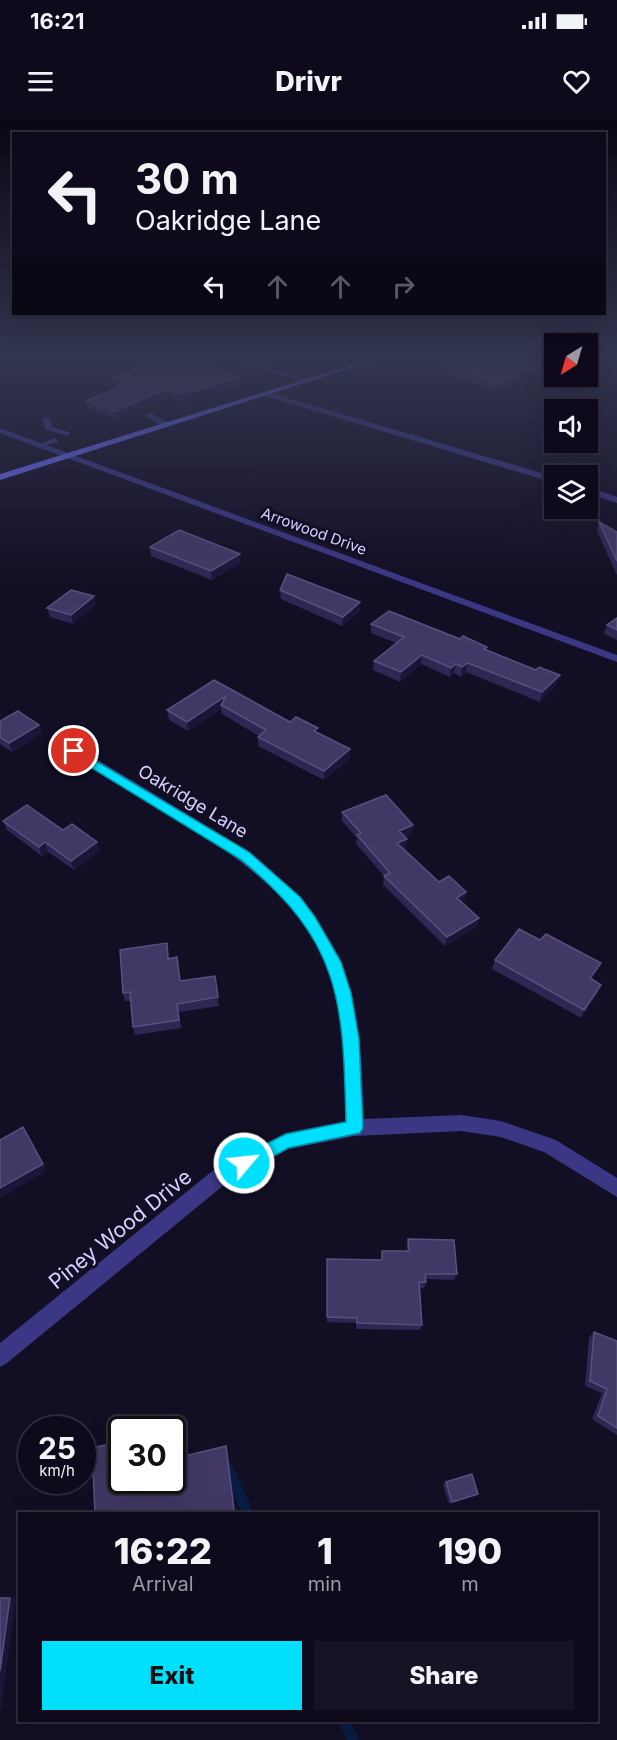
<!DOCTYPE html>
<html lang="en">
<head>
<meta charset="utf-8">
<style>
	:root { --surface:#0e0a1b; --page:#171324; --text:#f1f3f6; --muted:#9b9aa3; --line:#2e2b3a; --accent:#00dffc }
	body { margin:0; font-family:Inter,sans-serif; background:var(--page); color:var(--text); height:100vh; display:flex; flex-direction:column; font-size:22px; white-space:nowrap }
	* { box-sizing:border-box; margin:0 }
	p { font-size:20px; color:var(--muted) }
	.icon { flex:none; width:33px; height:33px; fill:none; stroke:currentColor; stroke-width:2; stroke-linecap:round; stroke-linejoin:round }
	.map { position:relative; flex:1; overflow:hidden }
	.panel { position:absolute; left:18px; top:1392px; width:580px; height:210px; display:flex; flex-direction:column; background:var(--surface); border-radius:0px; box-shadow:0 6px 24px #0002,0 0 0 2px var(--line) }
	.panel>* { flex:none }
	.guide { position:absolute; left:12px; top:12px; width:594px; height:183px; border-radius:0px; box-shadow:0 6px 24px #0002,0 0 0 2px var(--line); background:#0e0a1b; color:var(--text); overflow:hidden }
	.needle { width:39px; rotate:217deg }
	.fabs { position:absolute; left:544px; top:213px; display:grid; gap:12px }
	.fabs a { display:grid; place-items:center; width:54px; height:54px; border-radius:0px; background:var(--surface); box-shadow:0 6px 24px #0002,0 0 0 2px var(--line); font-size:30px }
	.speed { position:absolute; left:18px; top:1296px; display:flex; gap:12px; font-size:30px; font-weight:700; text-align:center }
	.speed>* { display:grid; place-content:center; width:78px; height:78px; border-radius:50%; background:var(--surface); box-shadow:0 6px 24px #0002,0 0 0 2px var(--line); line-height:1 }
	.speed small { font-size:15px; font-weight:400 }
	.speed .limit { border:3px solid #111; border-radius:9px; background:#fff; color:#111 }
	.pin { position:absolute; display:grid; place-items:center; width:51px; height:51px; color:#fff; margin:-26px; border:3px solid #fff; border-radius:50%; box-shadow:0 2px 6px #0007 }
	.me { position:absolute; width:66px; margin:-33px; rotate:62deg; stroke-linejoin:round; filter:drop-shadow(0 0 4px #0008) }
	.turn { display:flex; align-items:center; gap:21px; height:126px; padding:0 24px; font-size:27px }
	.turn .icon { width:78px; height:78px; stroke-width:2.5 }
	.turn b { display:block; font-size:42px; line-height:51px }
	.lanes { display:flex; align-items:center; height:57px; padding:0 24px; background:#0003; justify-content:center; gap:30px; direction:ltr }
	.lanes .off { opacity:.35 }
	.eta { display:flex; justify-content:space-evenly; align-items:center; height:102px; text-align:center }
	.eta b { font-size:36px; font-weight:800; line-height:42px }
	.button { display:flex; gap:12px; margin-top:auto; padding:12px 24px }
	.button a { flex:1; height:69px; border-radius:0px; background:var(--accent); color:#111; font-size:24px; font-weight:800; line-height:69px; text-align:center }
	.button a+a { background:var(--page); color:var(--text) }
	.status { display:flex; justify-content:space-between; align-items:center; height:42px; padding:0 30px; background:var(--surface); direction:ltr }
	.status svg { height:16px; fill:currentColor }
	header { display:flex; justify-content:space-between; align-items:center; height:78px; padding:0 24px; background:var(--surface); font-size:27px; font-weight:800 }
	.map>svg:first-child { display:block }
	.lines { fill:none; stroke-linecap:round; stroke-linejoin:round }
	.stream { stroke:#081d43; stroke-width:11 }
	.lane { fill:#3b3785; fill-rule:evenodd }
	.street { fill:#3b3785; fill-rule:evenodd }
	.secondary { fill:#6e68ff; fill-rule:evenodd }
	.wall { fill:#302653 }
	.shaded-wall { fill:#1c1538 }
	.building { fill:#423865; stroke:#59507e; stroke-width:1.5 }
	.route { fill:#00dffc; stroke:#0091a4; stroke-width:1.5 }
	.labels { text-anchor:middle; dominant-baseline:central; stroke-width:6; stroke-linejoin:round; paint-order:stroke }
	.far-street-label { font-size:15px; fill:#d7d1ff; stroke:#120e24 }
	.street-label { font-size:18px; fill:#d7d1ff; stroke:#120e24 }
	.near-street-label { font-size:21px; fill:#d7d1ff; stroke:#120e24 }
</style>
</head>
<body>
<div class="status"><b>16:21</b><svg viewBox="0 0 49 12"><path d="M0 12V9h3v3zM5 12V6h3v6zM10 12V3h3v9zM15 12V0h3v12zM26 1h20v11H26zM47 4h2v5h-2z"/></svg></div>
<header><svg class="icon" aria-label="menu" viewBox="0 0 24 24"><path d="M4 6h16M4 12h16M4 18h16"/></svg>Drivr<svg class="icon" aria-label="heart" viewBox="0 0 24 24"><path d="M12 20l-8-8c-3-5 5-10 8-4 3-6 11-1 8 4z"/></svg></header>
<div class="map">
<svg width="617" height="1620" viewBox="0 0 617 1620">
	<rect width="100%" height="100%" fill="#120e24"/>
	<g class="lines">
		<path class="stream" d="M227,1347L248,1394
			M344,1600L353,1620"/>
		<path class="lane" d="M149,292L169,303V307H163L146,296Z
			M46,297L50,299L52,307L69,312V316L46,310L42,299Z
			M54,318L58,320L57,322L41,327L37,325Z"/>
		<path class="street" d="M223,237H232L313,261L306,263Z
			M268,272L555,357V363L265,276Z
			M0,308L617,535V542L0,313Z
			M588,367L617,377V383L588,373Z
			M74,627C85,630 96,639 106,645C128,658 150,671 172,685C256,736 336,786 355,891C362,927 362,963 364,999L461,995L501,1001L556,1020L617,1058V1077L544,1032L501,1017L461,1011L355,1016L289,1029L230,1060L7,1243L0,1247V1223L216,1048L286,1013L346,1001C345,958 347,912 334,870C326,842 314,816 296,794C244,730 140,678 70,634L68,631Z"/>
		<path class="secondary" d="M377,237H386L0,360V354Z"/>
	</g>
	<path class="wall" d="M551,241L550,248L497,270L445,255L446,247Z
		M112,258L241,265L181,282L170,276L116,299L88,288L86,281L119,267L113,265Z
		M599,402L617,412V455L597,411Z
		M150,427L240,434V443L212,460L151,436Z
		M280,470L360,491L342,506L281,479Z
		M94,476L96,485L73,504L50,497L47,488Z
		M617,498V520L604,514L607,505Z
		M371,504L460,519L487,527V530L536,550L560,555L557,564L540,582L466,552L461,557L454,553L450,557L421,544L400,562L373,550L374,541L396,523L371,513Z
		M214,560L290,602L318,613L350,629V639L324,660L258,626V617L259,616L222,594L221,589L188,611L169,600L167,590Z
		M0,601L39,605L42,614L12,632L0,624Z
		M342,692L412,714L405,717L407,719L406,728L404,729L439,762L466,772L464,781L462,782L477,807L445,826L383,765L384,756L356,724L357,718L342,701Z
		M3,701L63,710L100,731L74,750L48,732L42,736L7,710Z
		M167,823L169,839L177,837L180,861L215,856L219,886L179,892L181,908L135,915L133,907L131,881H125L123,873Z
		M495,840L597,852L592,859L598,873L581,898L492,849Z
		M408,1119L457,1154L454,1160L426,1159V1162L424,1168H420L422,1205L420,1210L356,1209V1203L327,1202V1139L381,1140L382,1131H407V1125Z
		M594,1212L617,1221V1315L592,1299L602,1273L585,1266L589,1217Z
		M446,1362L478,1374L475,1376L449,1384L443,1365Z"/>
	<path class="shaded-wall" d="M551,241L550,248L497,270L498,263Z
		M240,258L241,265L181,282V274Z
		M169,268L170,276L116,299L115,291Z
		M240,434V443L212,460L211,451Z
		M94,476L96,485L73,504L71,495Z
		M360,482V491L342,506L343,497Z
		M422,535L421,544L400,562L401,552Z
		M468,543L466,552L461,557L462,547Z
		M456,544L454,553L450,557L451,548Z
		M560,555L557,564L540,582L542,572Z
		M226,576L221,585V589L188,611L187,602Z
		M39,605L42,614L12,632L9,623Z
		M350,629V639L324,660V651Z
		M413,705L412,714L398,720L399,711Z
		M407,719L406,728L396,732L397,723Z
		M45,722L48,732L42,736L39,727Z
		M97,722L100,731L74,750L71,741Z
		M466,772L464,781L455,787L457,778Z
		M479,798L477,807L445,826L447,817Z
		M601,843L597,852L586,867L590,858Z
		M601,865L598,873L581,898L584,890Z
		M23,1007L47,1051L0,1078V1068Z
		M226,1326L227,1329L236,1392L231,1394H221Z
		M478,1374L475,1376L449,1384L452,1382Z
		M10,1478H16L0,1597V1551Z"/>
	<path class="building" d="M169,237H181L240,258L181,274L169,268L115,291L86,281L128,264L112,258Z
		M471,237H535L551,241L498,263L446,247Z
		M599,402L617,412V441Z
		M179,410L240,434L211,451L150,427Z
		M287,454L360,482L343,497L280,470Z
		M71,470L94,476L71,495L47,488Z
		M389,491L460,519L463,516L487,527L484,529L536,550L539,547L560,555L542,572L468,543L462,547L456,544L451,548L422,535L401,552L374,541L404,517L371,504Z
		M617,498V510L607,505Z
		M214,560L290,602L296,597L318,608L314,611L350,629L324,651L258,617L266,610L221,585L226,576L187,602L167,590Z
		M18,591L39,605L9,623L0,617V601Z
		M386,675L413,705L399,711L407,719L397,723L439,762L449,756L466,772L457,778L479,798L447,817L384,756L390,753L357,715L361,713L342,692Z
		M27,685L63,710L72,704L97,722L71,741L45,722L39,727L3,701Z
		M519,809L540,820L546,814L601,843L590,858L601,865L584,890L495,840Z
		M167,823L168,839L177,837L180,861L215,856L218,877L177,884L179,900L133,907L130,872L123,873L120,830Z
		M23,1007L43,1044L0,1068V1020Z
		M408,1119L454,1120L457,1154H425L426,1162H419L422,1205L357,1203V1198L327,1197V1139L382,1140V1131H409Z
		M594,1212L617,1221V1308L598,1296L607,1269L590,1261Z
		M122,1321V1360H172V1339L226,1326L234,1390L221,1394H95L92,1328Z
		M472,1354L478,1374L452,1382L446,1362Z
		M0,1478H10L0,1551Z"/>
	<linearGradient id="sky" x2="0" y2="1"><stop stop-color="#0a0814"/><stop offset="0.51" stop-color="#333650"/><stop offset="1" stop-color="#333650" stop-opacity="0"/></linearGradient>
	<rect width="617" height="463" fill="url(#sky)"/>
	<path class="route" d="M74,628L249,732L300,777L315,797L341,842L351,873L359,919L363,1008L360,1013L288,1028L250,1049L244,1051L238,1049L236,1043L238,1038L286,1014L346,1002C343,879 341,821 240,739L69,634L68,631Z"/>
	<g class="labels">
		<g class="far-street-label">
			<text transform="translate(314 411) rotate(20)">Arrowood Drive</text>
		</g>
		<g class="street-label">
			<text transform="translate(193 681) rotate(31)">Oakridge Lane</text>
		</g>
		<g class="near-street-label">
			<text transform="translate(120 1109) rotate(-39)">Piney Wood Drive</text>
		</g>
	</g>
</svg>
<div class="fabs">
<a><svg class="needle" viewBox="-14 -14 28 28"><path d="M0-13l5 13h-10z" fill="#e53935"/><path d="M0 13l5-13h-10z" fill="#9b9aa3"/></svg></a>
<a><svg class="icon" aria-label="sound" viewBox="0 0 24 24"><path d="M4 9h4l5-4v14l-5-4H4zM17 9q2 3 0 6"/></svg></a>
<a><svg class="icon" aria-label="layers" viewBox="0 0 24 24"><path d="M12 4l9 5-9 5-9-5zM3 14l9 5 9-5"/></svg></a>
</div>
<div class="speed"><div>25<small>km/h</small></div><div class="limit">30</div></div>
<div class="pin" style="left:74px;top:631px;background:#d93025"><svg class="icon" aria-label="arrive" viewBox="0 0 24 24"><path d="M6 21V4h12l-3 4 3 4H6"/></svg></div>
<svg class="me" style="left:244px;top:1043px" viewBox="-20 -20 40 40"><circle r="17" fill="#00dffc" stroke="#fff" stroke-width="3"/><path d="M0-11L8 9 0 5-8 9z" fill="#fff"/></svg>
<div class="guide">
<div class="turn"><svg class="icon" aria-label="left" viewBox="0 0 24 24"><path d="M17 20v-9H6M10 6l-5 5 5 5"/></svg><div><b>30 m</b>Oakridge Lane</div></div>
<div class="lanes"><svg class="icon" aria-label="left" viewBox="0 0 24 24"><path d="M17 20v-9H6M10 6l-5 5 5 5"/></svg><svg class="icon off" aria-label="ahead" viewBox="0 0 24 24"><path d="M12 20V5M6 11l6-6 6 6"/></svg><svg class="icon off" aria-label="ahead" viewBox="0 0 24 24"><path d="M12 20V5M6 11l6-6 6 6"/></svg><svg class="icon off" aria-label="right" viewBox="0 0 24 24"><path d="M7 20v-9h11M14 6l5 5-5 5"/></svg></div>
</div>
<section class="panel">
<div class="eta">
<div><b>16:22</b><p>Arrival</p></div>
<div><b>1</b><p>min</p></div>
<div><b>190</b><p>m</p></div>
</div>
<div class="button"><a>Exit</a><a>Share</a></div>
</section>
</div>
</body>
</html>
